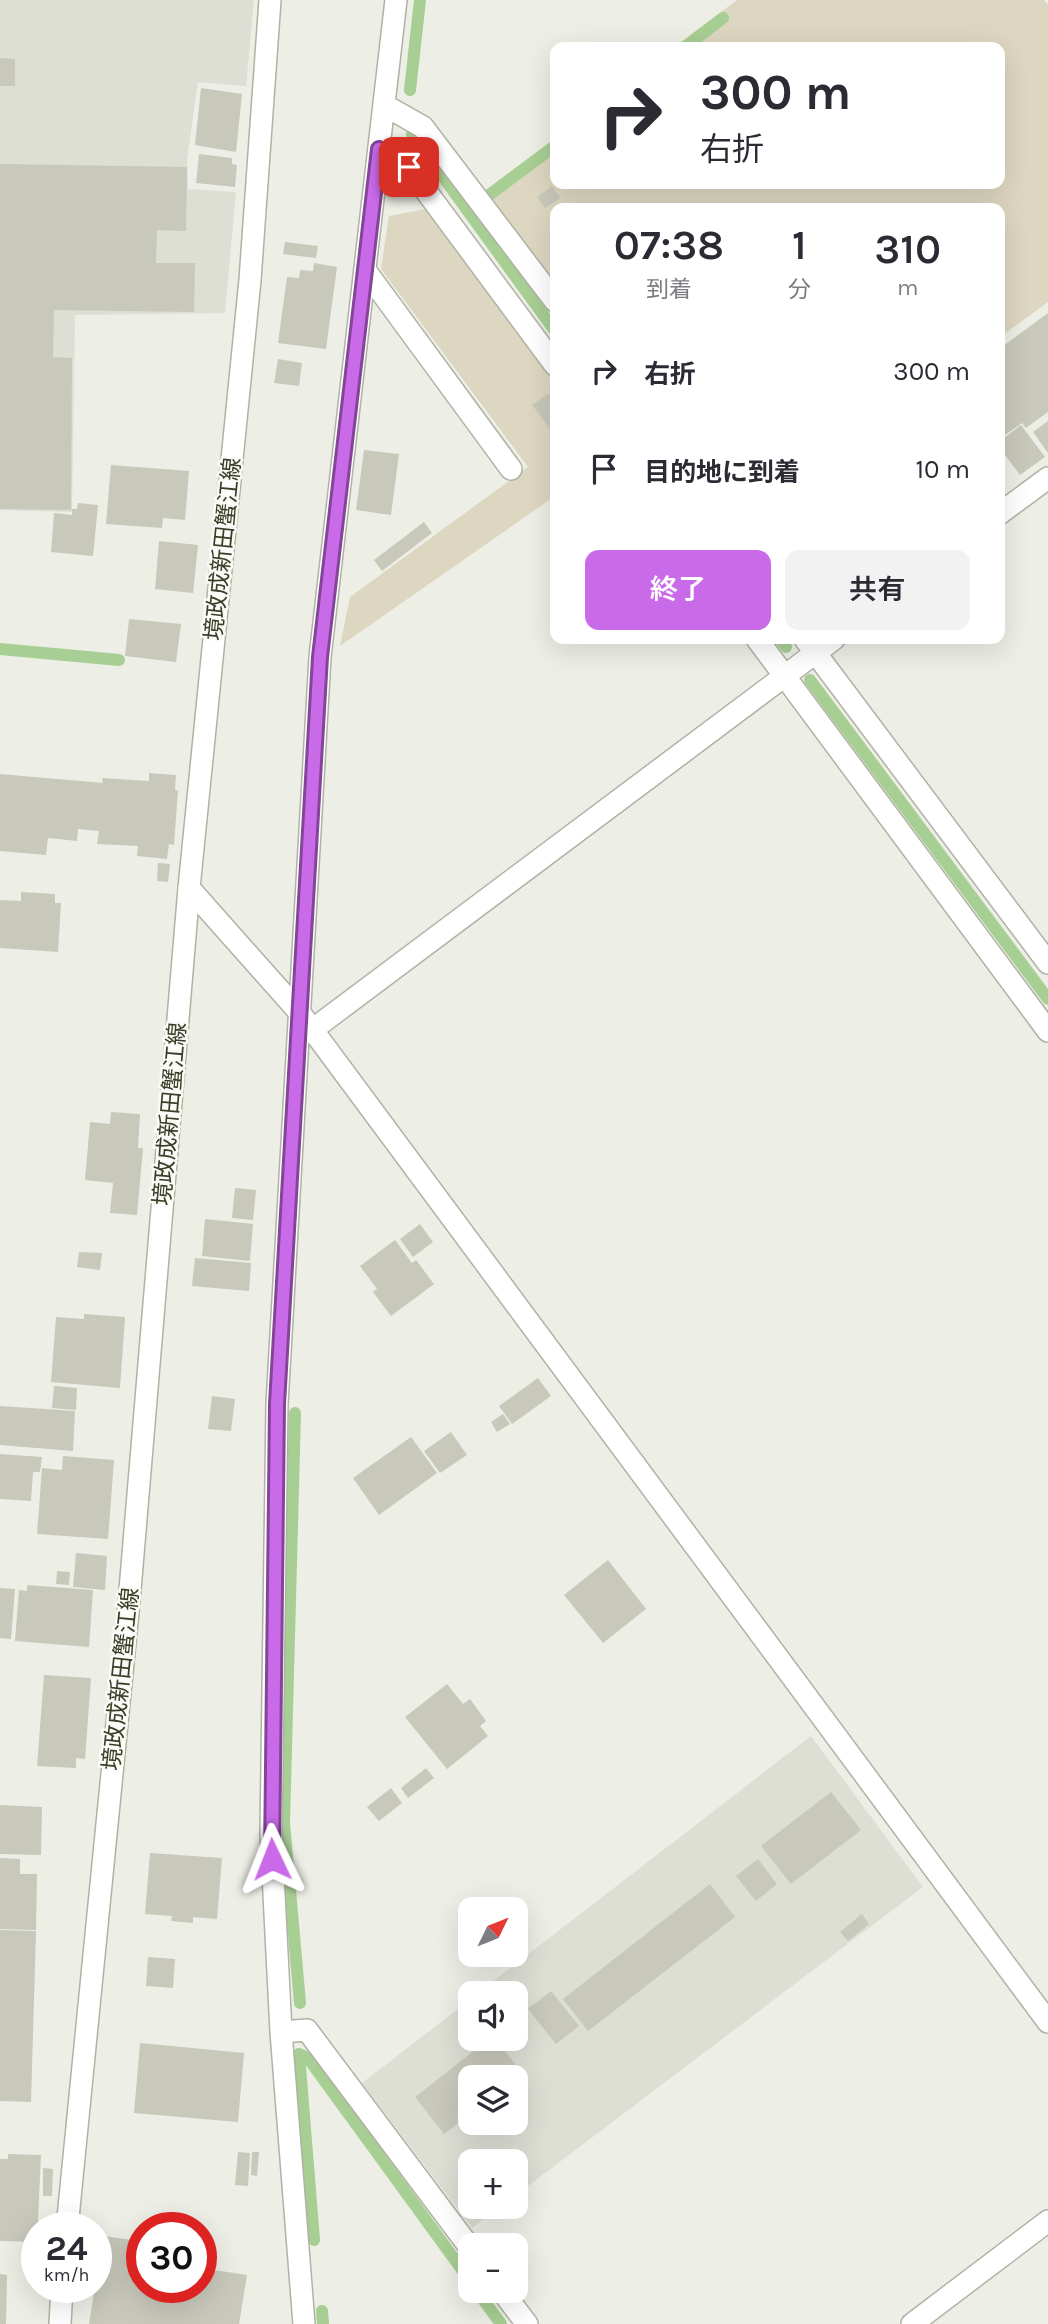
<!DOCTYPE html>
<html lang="ja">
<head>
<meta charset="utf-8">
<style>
	:root { --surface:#fff; --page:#f2f2f3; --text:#2b2b33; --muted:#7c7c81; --accent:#c96ae8 }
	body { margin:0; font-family:Karla,"Noto Sans JP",sans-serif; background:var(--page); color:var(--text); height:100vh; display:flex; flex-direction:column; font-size:26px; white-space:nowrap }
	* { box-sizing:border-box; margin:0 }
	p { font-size:23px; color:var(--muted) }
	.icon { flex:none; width:38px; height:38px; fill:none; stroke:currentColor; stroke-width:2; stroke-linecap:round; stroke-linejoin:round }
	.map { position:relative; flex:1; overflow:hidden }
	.sheet { position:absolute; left:550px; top:203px; width:455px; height:441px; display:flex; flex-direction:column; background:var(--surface); border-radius:14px; box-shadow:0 7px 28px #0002 }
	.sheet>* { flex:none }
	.hud { position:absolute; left:550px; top:42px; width:455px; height:147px; border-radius:14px; box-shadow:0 7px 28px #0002; background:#fff; color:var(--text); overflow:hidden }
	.needle { width:46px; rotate:47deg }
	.controls { position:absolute; left:458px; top:1897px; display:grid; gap:14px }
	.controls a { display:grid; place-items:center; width:70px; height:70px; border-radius:14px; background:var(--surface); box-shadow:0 7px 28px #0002; font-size:35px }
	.speed { position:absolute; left:21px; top:2212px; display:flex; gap:14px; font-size:35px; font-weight:700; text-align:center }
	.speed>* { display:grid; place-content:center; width:91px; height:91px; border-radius:50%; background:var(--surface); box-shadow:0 7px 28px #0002; line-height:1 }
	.speed small { font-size:18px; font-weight:400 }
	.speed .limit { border:10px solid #d22; background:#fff; color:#111 }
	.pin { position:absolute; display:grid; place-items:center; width:60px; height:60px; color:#fff; margin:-30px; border-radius:14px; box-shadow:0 4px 10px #0006 }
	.me { position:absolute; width:77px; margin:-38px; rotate:358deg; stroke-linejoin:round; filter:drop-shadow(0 0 5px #0008) }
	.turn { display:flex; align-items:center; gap:24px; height:147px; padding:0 35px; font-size:32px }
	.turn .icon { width:91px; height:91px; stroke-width:2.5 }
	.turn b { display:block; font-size:49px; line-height:60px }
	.eta { display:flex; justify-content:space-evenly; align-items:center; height:119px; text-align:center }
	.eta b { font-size:42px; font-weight:600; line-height:49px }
	.action { display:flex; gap:14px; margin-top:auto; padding:14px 35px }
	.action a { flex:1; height:80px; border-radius:14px; background:var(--accent); color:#fff; font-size:28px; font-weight:600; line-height:80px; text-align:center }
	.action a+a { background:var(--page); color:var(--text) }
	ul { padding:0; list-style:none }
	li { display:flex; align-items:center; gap:21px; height:98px; padding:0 35px }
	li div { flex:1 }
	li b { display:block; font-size:26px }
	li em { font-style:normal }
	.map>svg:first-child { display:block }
	.built { fill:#ddded4; fill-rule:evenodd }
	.green { fill:#ddd7c1 }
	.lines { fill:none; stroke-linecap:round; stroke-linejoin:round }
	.stream { stroke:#a7ce93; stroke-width:12 }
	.building { fill:#c8c8bb }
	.minor-casing { stroke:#b0b2a5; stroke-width:24 }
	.secondary-casing { stroke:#b0b39f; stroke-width:24 }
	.minor { stroke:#fff; stroke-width:21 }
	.secondary { stroke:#fff; stroke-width:21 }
	.route-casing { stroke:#834597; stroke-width:18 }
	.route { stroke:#c96ae8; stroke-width:12 }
	.labels { text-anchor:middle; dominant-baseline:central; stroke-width:5; stroke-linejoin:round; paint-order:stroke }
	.street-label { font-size:23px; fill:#393f26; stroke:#fafaf7 }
</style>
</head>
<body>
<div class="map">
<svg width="1048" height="2324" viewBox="0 0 1048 2324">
	<rect width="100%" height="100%" fill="#edeee6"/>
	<path class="built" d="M0,0H254L246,86L198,82L187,159L188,189L236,192L225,313L75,315L72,512L0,510Z
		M811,1736L923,1887L516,2195V2161H471V2207H500L472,2228L362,2083L471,1999V2039H516V1993H478ZM471,2077H516V2123H471Z"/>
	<path class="green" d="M737,0H1044L1048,5V302L999,338V208H555V284L485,191L555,138V184H999V47H674Z
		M426,209L555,384V496L340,646L350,597L528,467L381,269L389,216Z"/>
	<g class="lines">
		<path class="stream" d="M685,47L723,18
			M410,90L420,0
			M412,134L555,331
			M489,195L555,146
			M780,639L786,647
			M0,649L119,660
			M810,680L1048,999
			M295,1413L284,1823L300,2003
			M314,2240L299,2054L308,2058L471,2282
			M477,2291L501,2324
			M322,2311L323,2324"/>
	</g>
	<path class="building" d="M0,58L15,59V86H0Z
		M201,88L242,94L236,152L195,145Z
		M199,154L232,158V164L237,165L235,187L196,183Z
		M0,164L187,167L186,231L157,230L156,263H195L194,312L54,310L53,357L72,358L71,510L0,509Z
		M552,186L560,198L545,208L537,197Z
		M285,242L318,246L316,258L283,254Z
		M314,263L337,267L326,349L278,343L287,277L299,278L300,270L313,271Z
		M1048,313V412L1026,428L1022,423L1002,437L999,434V349Z
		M278,359L302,363L299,386L274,383Z
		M548,394L555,403V431L553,433L532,405Z
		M1048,421V453L1033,432Z
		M1021,425L1045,457L1020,475L999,447V442Z
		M364,450L399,454L391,515L356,510Z
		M111,465L189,471L185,520L163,518L162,528L106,524Z
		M78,503L98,505L93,556L51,552L54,513L72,515V509H77Z
		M424,522L432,533L382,571L374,560Z
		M159,541L198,545L193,593L155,589Z
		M129,619L181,624L176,662L125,656Z
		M149,773L176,775L175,790L178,791L174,845L169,844L167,859L137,856L138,846L97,844L99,831L78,829L77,841L48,838L46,855L0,851V774L103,783L102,778L149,781Z
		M158,863L170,864L168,882L157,881Z
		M21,892L55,894V903H61L58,952L0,948V900L21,901Z
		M111,1112L140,1114L138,1148H143L137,1215L110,1213L113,1183L85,1180L90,1122L110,1124Z
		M235,1188L256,1190L253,1220L232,1218Z
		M205,1219L253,1224L250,1261L202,1256Z
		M420,1224L433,1242L413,1257L400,1239Z
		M395,1240L412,1263L416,1260L434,1284L391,1316L373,1292L377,1289L360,1266Z
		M79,1252L102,1253L100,1270L77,1267Z
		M195,1258L251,1263L249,1291L192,1286Z
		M84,1314L125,1317L120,1388L51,1382L56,1317L84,1319Z
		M538,1378L551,1396L512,1424L499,1406Z
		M54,1386L77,1388L76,1410L52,1408Z
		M212,1396L235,1399L231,1431L208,1429Z
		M0,1406L75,1411L73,1451L0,1445Z
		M503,1414L510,1424L497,1432L491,1422Z
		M451,1432L467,1455L440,1473L424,1451Z
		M411,1437L437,1473L379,1515L353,1478Z
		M0,1454L42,1457L40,1472H33L31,1501L0,1499Z
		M63,1456L114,1460L108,1539L37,1534L42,1468L62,1470Z
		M76,1553L107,1556L105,1590L73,1587Z
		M608,1560L646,1609L603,1643L564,1595Z
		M57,1571L70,1572L69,1585L56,1584Z
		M27,1585L93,1590L89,1647L15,1641L19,1590L27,1591Z
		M0,1588L15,1589L11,1639L0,1638Z
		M44,1675L91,1678L85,1759L76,1758V1768L37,1766Z
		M447,1684L463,1704L470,1699L486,1721L480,1726L488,1736L447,1769L405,1717Z
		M426,1768L434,1778L408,1798L401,1788Z
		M391,1788L402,1803L379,1821L367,1807Z
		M831,1792L861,1830L791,1884L761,1846Z
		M0,1805L42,1807L41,1855L0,1854Z
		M150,1853L222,1858L217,1919L193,1917V1923L171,1921L172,1916L145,1914Z
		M0,1858L20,1859V1874H37L36,1930L0,1929Z
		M758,1859L777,1884L756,1901L736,1876Z
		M710,1884L735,1917L588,2031L563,1999Z
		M862,1914L869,1924L848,1941L840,1932Z
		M0,1930L36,1931L31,2102L0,2101Z
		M148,1957L175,1959L173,1988L146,1986Z
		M551,1991L579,2026L556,2044L528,2009Z
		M489,2039H496L522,2073L516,2077H471V2113L444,2134L415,2097Z
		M140,2043L244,2053L238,2122L134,2113Z
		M238,2152L250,2153L248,2186L235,2185Z
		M252,2152H259L257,2176L251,2175Z
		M8,2154L41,2155L37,2242L0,2241V2159H8Z
		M43,2168L53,2169L52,2196H43Z
		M103,2236L132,2240L129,2260L139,2262L142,2254V2287H201V2268L247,2275L239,2324H89Z
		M0,2274L7,2275L6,2324H0Z"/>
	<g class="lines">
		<g class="minor-casing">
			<path id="minor" d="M384,105L423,127L555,301
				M379,149L409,168L555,365
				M365,270L511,469
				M999,514L1048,478
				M757,639L1048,1031
				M805,639L1048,963
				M189,888L300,1013L1048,2022
				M312,1030L834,639
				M281,2032L307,2030L471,2249
				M502,2291L527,2324
				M304,2324L281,2032L271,1835L277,1404L320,657L396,0
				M912,2324L1048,2221"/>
		</g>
		<g class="secondary-casing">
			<path id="secondary" d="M67,2228L129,1602L189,888L250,280L270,0
				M60,2324L62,2287"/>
		</g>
		<use href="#minor" class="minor"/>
		<use href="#secondary" class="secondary"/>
	</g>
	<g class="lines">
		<g class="route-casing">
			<path id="route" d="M272,1859L277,1404L320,657L379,149L409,167"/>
		</g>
		<use href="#route" class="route"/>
	</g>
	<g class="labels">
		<g class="street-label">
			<text transform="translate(223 549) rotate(-84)">境政成新田蟹江線</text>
			<text transform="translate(170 1114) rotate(-85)">境政成新田蟹江線</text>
			<text transform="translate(121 1679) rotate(-84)">境政成新田蟹江線</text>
		</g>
	</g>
</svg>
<div class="controls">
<a><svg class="needle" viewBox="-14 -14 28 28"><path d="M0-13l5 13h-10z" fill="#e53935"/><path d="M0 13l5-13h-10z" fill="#7c7c81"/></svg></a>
<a><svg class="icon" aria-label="sound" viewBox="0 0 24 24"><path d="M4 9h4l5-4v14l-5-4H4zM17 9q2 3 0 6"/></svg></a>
<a><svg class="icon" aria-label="layers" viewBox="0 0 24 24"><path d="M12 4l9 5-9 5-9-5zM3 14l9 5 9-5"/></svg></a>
<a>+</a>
<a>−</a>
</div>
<div class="speed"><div>24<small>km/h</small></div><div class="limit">30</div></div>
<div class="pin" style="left:409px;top:167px;background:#d93025"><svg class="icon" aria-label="arrive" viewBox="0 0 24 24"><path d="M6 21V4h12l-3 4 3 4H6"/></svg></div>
<svg class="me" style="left:272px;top:1859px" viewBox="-20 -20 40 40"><path d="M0-17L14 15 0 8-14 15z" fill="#c96ae8" stroke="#fff" stroke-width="4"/></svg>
<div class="hud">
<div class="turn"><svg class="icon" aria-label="right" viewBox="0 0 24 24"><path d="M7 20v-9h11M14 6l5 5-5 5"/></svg><div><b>300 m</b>右折</div></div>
</div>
<section class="sheet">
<div class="eta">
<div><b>07:38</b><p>到着</p></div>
<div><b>1</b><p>分</p></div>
<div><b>310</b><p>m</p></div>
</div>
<ul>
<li><svg class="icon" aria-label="right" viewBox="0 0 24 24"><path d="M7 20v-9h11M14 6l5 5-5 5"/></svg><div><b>右折</b></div><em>300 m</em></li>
<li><svg class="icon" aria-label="arrive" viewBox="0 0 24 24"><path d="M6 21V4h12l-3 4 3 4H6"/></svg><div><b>目的地に到着</b></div><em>10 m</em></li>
</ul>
<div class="action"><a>終了</a><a>共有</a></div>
</section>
</div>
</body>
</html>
